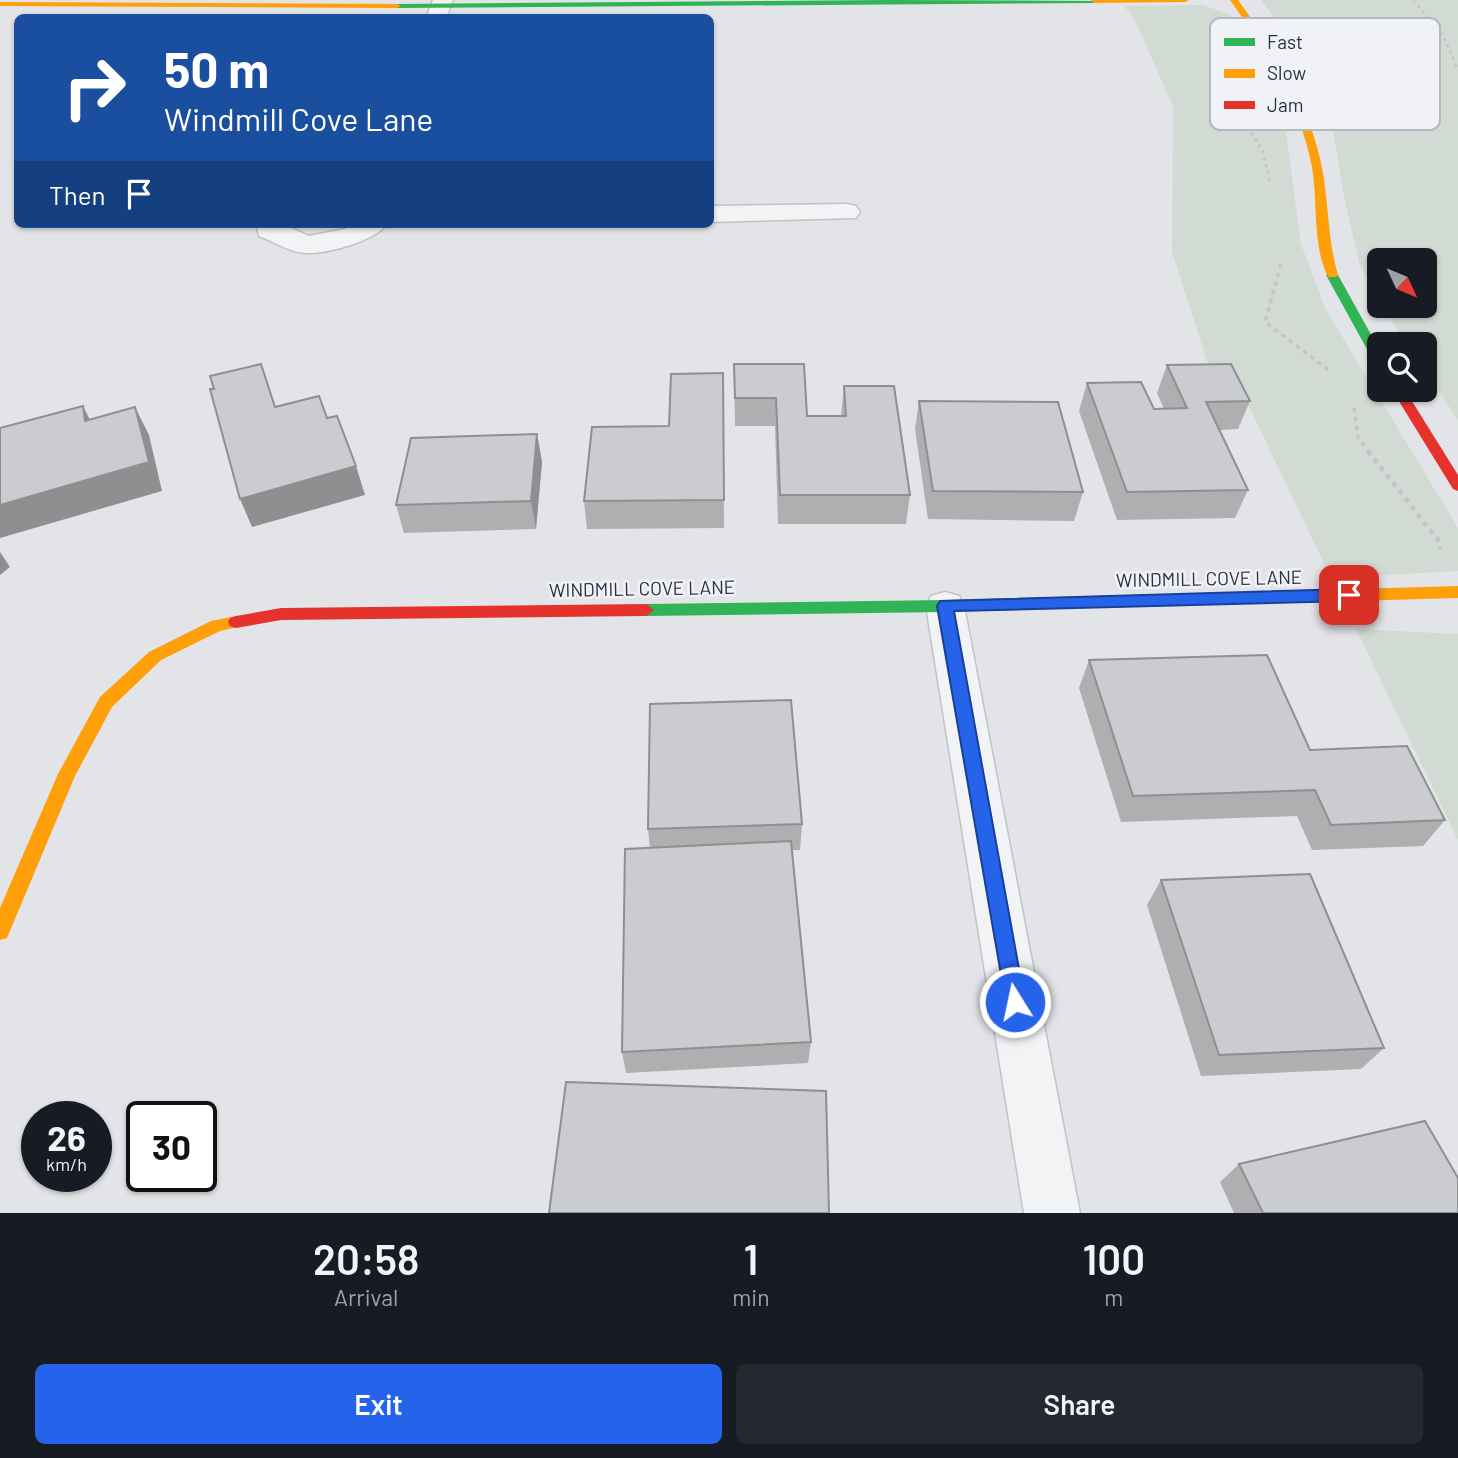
<!DOCTYPE html>
<html lang="en">
<head>
<meta charset="utf-8">
<style>
	:root { --surface:#171b24; --page:#242831; --text:#f1f3f6; --muted:#9ea1a6; --accent:#2563eb }
	body { margin:0; font-family:Barlow,sans-serif; background:var(--page); color:var(--text); height:100vh; display:flex; flex-direction:column; font-size:26px; white-space:nowrap }
	* { box-sizing:border-box; margin:0 }
	p { font-size:23px; color:var(--muted) }
	.icon { flex:none; width:38px; height:38px; fill:none; stroke:currentColor; stroke-width:2; stroke-linecap:round; stroke-linejoin:round }
	.map { position:relative; height:1213px; overflow:hidden }
	.panel { display:flex; flex-direction:column; background:var(--surface); flex:1 }
	.panel>* { flex:none }
	.guide { position:absolute; left:14px; top:14px; width:700px; height:214px; border-radius:10px; box-shadow:0 2px 5px #0004; background:#1a4fa0; color:#fff; overflow:hidden }
	.needle { width:46px; rotate:134deg }
	.controls { position:absolute; left:1367px; top:248px; display:grid; gap:14px }
	.controls a { display:grid; place-items:center; width:70px; height:70px; border-radius:10px; background:var(--surface); box-shadow:0 2px 5px #0004; font-size:35px }
	.speed { position:absolute; left:21px; top:1101px; display:flex; gap:14px; font-size:35px; font-weight:700; text-align:center }
	.speed>* { display:grid; place-content:center; width:91px; height:91px; border-radius:50%; background:var(--surface); box-shadow:0 2px 5px #0004; line-height:1 }
	.speed small { font-size:18px; font-weight:400 }
	.speed .limit { border:4px solid #111; border-radius:10px; background:#fff; color:#111 }
	.pin { position:absolute; display:grid; place-items:center; width:60px; height:60px; color:#fff; margin:-30px; border-radius:14px; box-shadow:0 4px 10px #0006 }
	.me { position:absolute; width:77px; margin:-38px; rotate:350deg; stroke-linejoin:round; filter:drop-shadow(0 0 5px #0008) }
	.turn { display:flex; align-items:center; gap:24px; height:147px; padding:0 35px; font-size:32px }
	.turn .icon { width:91px; height:91px; stroke-width:2.5 }
	.turn b { display:block; font-size:49px; line-height:60px }
	.then { display:flex; align-items:center; height:66px; padding:0 35px; background:#0003; gap:14px; font-size:26px }
	.eta { display:flex; justify-content:space-evenly; align-items:center; height:119px; text-align:center }
	.eta b { font-size:42px; font-weight:600; line-height:49px }
	.button { display:flex; gap:14px; margin-top:auto; padding:14px 35px }
	.button a { flex:1; height:80px; border-radius:10px; background:var(--accent); color:#fff; font-size:28px; font-weight:600; line-height:80px; text-align:center }
	.button a+a { background:var(--page); color:var(--text) }
	.map>svg:first-child { display:block }
	.green { fill:#d2dbd3 }
	.lines { fill:none; stroke-linecap:round; stroke-linejoin:round }
	.street-casing { stroke:#c1c2c5; stroke-width:3 }
	.path-far2 { stroke:#c4c5ca; stroke-width:2.5; stroke-dasharray:3.5 3.5; stroke-linecap:butt }
	.path-far1 { stroke:#c4c5ca; stroke-width:3.5; stroke-dasharray:4.5 4.5; stroke-linecap:butt }
	.path { stroke:#c4c5ca; stroke-width:4.5; stroke-dasharray:5 5; stroke-linecap:butt }
	.street { fill:#f2f3f5; fill-rule:evenodd }
	.fast { fill:#30b455; fill-rule:evenodd }
	.slow { fill:#ff9f0a; fill-rule:evenodd }
	.jam { fill:#e5322d; fill-rule:evenodd }
	.wall { fill:#afafb2 }
	.shaded-wall { fill:#8e8f91 }
	.building { fill:#cbcccf; stroke:#8e8f91; stroke-width:2 }
	.route { fill:#2563eb; stroke:#184099; stroke-width:2 }
	.labels { text-anchor:middle; dominant-baseline:central; stroke-width:5; stroke-linejoin:round; paint-order:stroke }
	.street-label { font-size:19px; fill:#2a2f41; stroke:#f1f2f7 }
	.key { fill:#f1f2f7; stroke:#b5b8c0; stroke-width:2 }
	.key-label { font-size:19px; fill:#2a2f41 }
</style>
</head>
<body>
<div class="map">
<svg width="1458" height="1213" viewBox="0 0 1458 1213">
	<rect width="100%" height="100%" fill="#e3e4e7"/>
	<path class="green" d="M1261,0H1458V420L1425,371L1424,345H1406L1383,306H1424V261H1379V299L1360,266L1344,197L1330,111L1300,54Z
		M1203,5L1229,14L1263,64L1284,117L1301,244L1325,308L1458,528V571L1331,578L1233,373H1211L1172,252L1173,106L1134,18L1124,6Z
		M1356,629L1458,634V840Z"/>
	<g class="lines">
		<g class="street-casing">
			<path id="street" d="M433,0H453L446,18H426Z
				M847,204L856,206L860,212L856,218L710,222V206Z
				M256,224H282L309,236L345,229L354,224H387C375,241 327,254 306,253C291,253 273,241 259,236Z
				M945,592L959,596L964,606L1080,1213H1024L926,606L931,596Z"/>
		</g>
		<path class="path-far2" d="M1413,0L1443,36L1458,69
			M1240,87L1238,109L1263,152L1270,183"/>
		<path class="path-far1" d="M1281,264L1265,322L1330,371
			M1354,408L1358,438L1370,453"/>
		<path class="path" d="M1368,451L1438,540L1441,549"/>
		<use href="#street" class="street"/>
		<path class="fast" d="M889,0L1098,1L1094,3L397,8L393,6L397,4Z
			M1332,272L1338,275L1379,349V364L1373,360L1326,275Z
			M1284,591L1292,597L1284,603L945,612L646,616L638,610L646,604L945,600Z"/>
		<path class="slow" d="M1091,0H1189L1185,2L1094,3Z
			M1230,0H1238C1274,50 1308,102 1321,163C1329,200 1327,238 1338,275L1336,277H1328C1312,245 1318,202 1312,167C1300,104 1266,51 1230,0Z
			M0,2L397,4L401,6L397,8L0,6Z
			M1458,586V598L1284,603L1276,597L1284,591Z
			M236,616L242,618L244,622L242,626L220,631L161,660L112,707L75,776L7,938L0,940V908L58,774L100,697L149,652L211,621Z"/>
		<path class="jam" d="M1392,390H1405L1458,475V491L1453,489Z
			M646,604L654,610L646,616L281,620L236,628L230,626L228,622L230,618L236,616L281,608Z"/>
	</g>
	<path class="wall" d="M734,364L807,416H841L844,386L910,495L906,524H778L775,426H735Z
		M1167,365L1250,401L1238,429L1219,430L1248,490L1235,518L1117,520L1079,411L1087,383L1154,409H1164L1157,393Z
		M723,373L724,528L587,529L584,501L669,426Z
		M919,401L1083,492L1074,521L928,519L915,429Z
		M537,434L542,462L536,529L404,533L396,505Z
		M1089,660L1310,750L1445,820L1423,846L1312,850L1297,816L1121,822L1079,688Z
		M802,824L800,850H792L811,1042L808,1063L626,1073L622,1052L650,848L648,829Z
		M1161,880L1384,1048L1361,1069L1201,1076L1147,905Z
		M1239,1164L1458,1213H1234L1220,1182Z"/>
	<path class="shaded-wall" d="M83,406L97,434L85,421Z
		M135,407L149,435L162,491L0,538V505Z
		M537,434L542,462L536,529L531,501Z
		M356,466L365,495L252,527L240,499Z
		M0,552L10,567L0,575Z"/>
	<path class="building" d="M261,364L275,407L319,396L327,418L337,416L356,466L240,499L210,389H214L210,376Z
		M734,364H804L807,416H846L844,386H894L910,495H780L776,398H735Z
		M1231,364L1250,401L1206,402L1248,490L1127,492L1087,383L1141,382L1154,409L1187,408L1167,365Z
		M723,373L724,500L584,501L592,427L669,426L671,374Z
		M919,401L1058,402L1083,492L933,491Z
		M83,406L85,421L135,407L149,462L0,505V428Z
		M537,434L531,501L396,505L411,438Z
		M1267,655L1310,750L1407,746L1445,820L1331,825L1315,790L1133,796L1089,660Z
		M791,700L802,824L648,829L650,704Z
		M791,841L811,1042L622,1052L625,849Z
		M1310,874L1384,1048L1219,1055L1161,880Z
		M566,1082L826,1091L829,1213H549Z
		M1425,1121L1458,1178V1213H1263L1239,1164Z"/>
	<path class="route" d="M1349,589L1357,595L1349,601L954,611L1025,1002L1022,1009L1015,1012L1007,1009L937,606L940,601Z"/>
	<g class="labels">
		<g class="street-label">
			<text transform="translate(1209 578) rotate(-1)">WINDMILL COVE LANE</text>
			<text transform="translate(642 588) rotate(-1)">WINDMILL COVE LANE</text>
		</g>
	</g>
	<rect x="1210" y="18" width="230" height="112" rx="10" class="key"/>
	<rect x="1224" y="38" width="31" height="8" fill="#30b455"/>
	<rect x="1224" y="69" width="31" height="9" fill="#ff9f0a"/>
	<rect x="1224" y="101" width="31" height="8" fill="#e5322d"/>
	<g class="key-label">
		<text x="1267" y="49">Fast</text>
		<text x="1267" y="80">Slow</text>
		<text x="1267" y="112">Jam</text>
	</g>
</svg>
<div class="controls">
<a><svg class="needle" viewBox="-14 -14 28 28"><path d="M0-13l5 13h-10z" fill="#e53935"/><path d="M0 13l5-13h-10z" fill="#9ea1a6"/></svg></a>
<a><svg class="icon" aria-label="search" viewBox="0 0 24 24"><circle cx="10" cy="10" r="6"/><path d="M15 15l6 6"/></svg></a>
</div>
<div class="speed"><div>26<small>km/h</small></div><div class="limit">30</div></div>
<div class="pin" style="left:1349px;top:595px;background:#d93025"><svg class="icon" aria-label="arrive" viewBox="0 0 24 24"><path d="M6 21V4h12l-3 4 3 4H6"/></svg></div>
<svg class="me" style="left:1015px;top:1002px" viewBox="-20 -20 40 40"><circle r="17" fill="#2563eb" stroke="#fff" stroke-width="3"/><path d="M0-11L8 9 0 5-8 9z" fill="#fff"/></svg>
<div class="guide">
<div class="turn"><svg class="icon" aria-label="right" viewBox="0 0 24 24"><path d="M7 20v-9h11M14 6l5 5-5 5"/></svg><div><b>50 m</b>Windmill Cove Lane</div></div>
<div class="then">Then<svg class="icon" aria-label="arrive" viewBox="0 0 24 24"><path d="M6 21V4h12l-3 4 3 4H6"/></svg></div>
</div>
</div>
<section class="panel">
<div class="eta">
<div><b>20:58</b><p>Arrival</p></div>
<div><b>1</b><p>min</p></div>
<div><b>100</b><p>m</p></div>
</div>
<div class="button"><a>Exit</a><a>Share</a></div>
</section>
</body>
</html>
